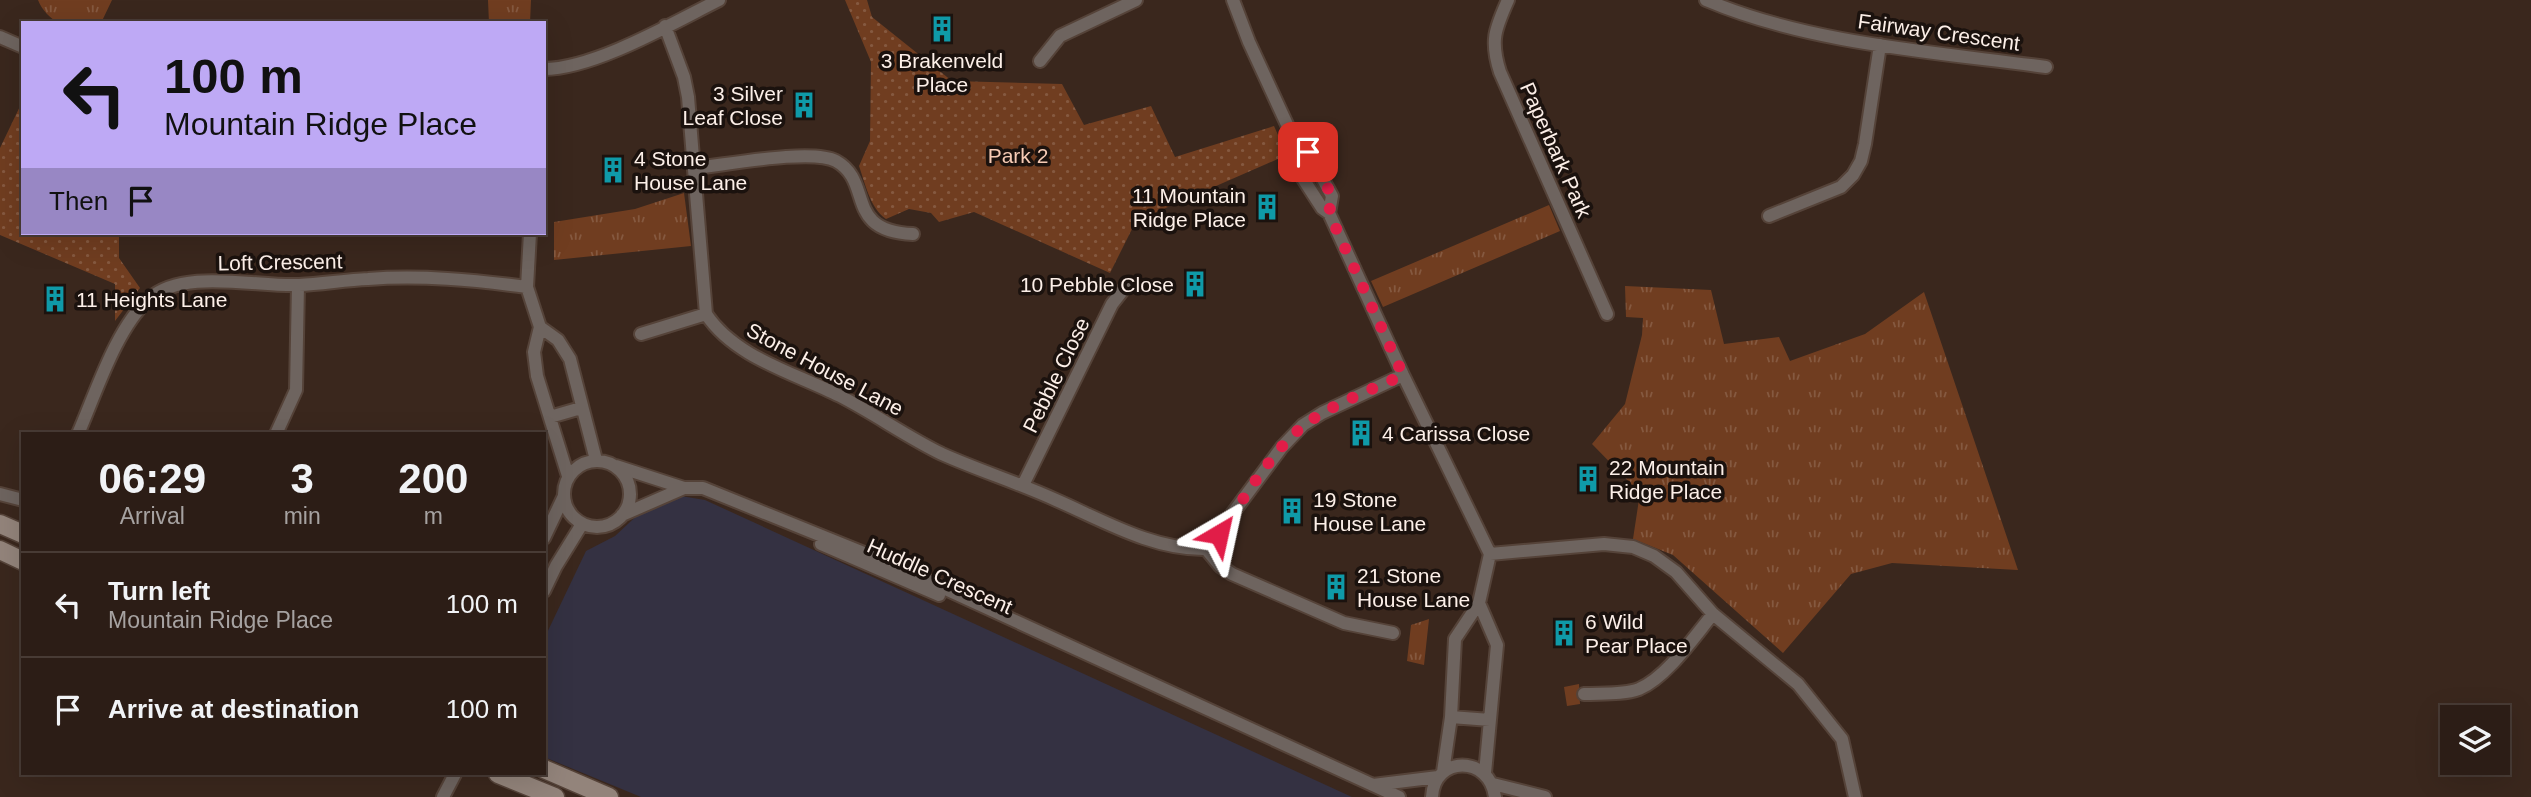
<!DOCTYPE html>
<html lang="en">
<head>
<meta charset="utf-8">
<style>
	:root { --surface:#2c1d16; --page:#34261f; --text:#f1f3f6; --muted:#a6a2a1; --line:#483b35 }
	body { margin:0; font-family:Helvetica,sans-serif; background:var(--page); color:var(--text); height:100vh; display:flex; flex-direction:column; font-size:26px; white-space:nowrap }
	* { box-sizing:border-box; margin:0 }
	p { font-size:23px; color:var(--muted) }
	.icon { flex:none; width:38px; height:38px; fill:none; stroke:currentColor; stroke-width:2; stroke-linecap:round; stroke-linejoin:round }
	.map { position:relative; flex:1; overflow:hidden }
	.panel { position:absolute; left:21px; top:432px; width:525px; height:343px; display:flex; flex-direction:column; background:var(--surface); border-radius:0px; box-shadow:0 7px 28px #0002,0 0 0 2px var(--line) }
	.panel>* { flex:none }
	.banner { position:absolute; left:21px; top:21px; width:525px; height:214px; border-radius:0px; box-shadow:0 7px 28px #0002,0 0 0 2px var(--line); background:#bea9f5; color:#111; overflow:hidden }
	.fabs { position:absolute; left:2440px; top:705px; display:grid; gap:14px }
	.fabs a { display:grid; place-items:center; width:70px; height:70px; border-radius:0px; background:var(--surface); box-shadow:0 7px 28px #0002,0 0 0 2px var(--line); font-size:35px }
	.pin { position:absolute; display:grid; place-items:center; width:60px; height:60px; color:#fff; margin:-30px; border-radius:14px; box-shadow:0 4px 10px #0006 }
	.me { position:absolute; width:77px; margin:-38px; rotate:36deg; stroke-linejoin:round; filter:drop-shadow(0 0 5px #0008) }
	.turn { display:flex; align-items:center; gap:24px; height:147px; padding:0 28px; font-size:32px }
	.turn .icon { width:91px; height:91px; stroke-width:2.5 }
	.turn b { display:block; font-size:49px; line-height:60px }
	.then { display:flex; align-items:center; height:66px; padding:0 28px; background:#0003; gap:14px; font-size:26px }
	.eta { display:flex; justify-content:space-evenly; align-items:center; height:119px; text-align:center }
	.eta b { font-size:42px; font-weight:600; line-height:49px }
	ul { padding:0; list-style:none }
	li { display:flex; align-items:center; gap:21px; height:105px; padding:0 28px; border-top:2px solid var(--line) }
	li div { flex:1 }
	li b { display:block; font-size:26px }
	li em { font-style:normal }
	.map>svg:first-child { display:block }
	.commercial { fill:#343142 }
	.grass { fill:url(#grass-tufts) }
	.park { fill:url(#park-dots) }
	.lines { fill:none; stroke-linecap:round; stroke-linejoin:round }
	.minor-casing { stroke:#554339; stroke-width:16 }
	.secondary-casing { stroke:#554339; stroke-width:21 }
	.minor { stroke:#6e645f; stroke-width:12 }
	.secondary { stroke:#93847b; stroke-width:18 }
	.route { stroke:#e11d48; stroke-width:12; stroke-dasharray:0 21.6 }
	.labels { text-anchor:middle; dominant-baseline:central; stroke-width:7; stroke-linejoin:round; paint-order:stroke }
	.street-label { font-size:21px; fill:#fcefe8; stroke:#1b120e }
	.poi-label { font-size:21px; fill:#fcefe8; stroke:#1b120e; text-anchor:start }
	.park-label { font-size:21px; fill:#f6cbb5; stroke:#1b120e }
</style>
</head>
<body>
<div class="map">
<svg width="2531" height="797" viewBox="0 0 2531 797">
	<defs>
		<pattern id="grass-tufts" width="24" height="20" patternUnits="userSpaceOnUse" patternTransform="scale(1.75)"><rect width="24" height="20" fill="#703d20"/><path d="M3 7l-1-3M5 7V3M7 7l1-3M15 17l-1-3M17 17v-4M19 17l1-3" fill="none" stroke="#855940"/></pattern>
		<pattern id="park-dots" width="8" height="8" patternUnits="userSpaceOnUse" patternTransform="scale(1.75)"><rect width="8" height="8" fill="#703d20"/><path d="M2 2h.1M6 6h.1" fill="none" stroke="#855940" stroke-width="1.8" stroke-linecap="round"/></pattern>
	</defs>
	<rect width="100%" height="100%" fill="#3a271d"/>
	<path class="commercial" d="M681,496L705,500L1352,797H641L544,757V639L586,551L615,536L644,509Z"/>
	<path class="grass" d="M38,0H112L101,23H60C50,19 42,10 38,0Z
		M488,0H531L530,23H489Z
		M684,193L691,246L554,260V222L635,209Z
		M1549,205L1560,231L1383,307L1371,281Z
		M1625,286L1711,290L1724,344L1779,337L1790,361L1865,334L1924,292L2018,570L1892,563L1851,574L1783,653L1673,555L1633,539L1640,493L1592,444L1625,404L1642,335L1643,318L1626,317Z
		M1429,619L1424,665L1407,661L1411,625Z
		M1579,684L1580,704L1567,706L1564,687Z"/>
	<path class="park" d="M845,0H867L872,17L952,81L1062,84L1084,125L1151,106L1175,157L1274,126L1287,155L1136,221L1110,273L974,212L939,222L931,213L909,209L886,219C870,208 865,183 859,166L870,141L871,62Z
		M23,100V233H119V258L140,288L115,321V284L0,235V148Z"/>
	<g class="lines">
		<g class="minor-casing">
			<path id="minor" d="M1233,0L1249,42L1296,144L1300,174L1322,208L1329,213L1403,375L1490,554L1479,603L1455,639L1451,717L1443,772
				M1508,0C1495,29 1490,41 1500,72L1607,314
				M1706,0C1809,44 1935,52 2046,67
				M665,26L684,77L688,97L706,314C735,358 795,373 840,396C875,414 907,437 942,454C980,471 1019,483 1056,500C1104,521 1153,550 1206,549
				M0,37L23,47
				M1040,61L1060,36L1136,0
				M544,69C594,69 673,23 719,0
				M1296,144L1308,152L1332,196L1329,213
				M695,168C725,165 812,148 836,161C874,182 843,231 913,234
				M1769,216L1841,187L1853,175L1861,161L1865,144L1880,45
				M530,233L527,287L540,327
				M540,327L534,352L537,376L568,476
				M540,327L558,340L570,359L596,460
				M641,334L706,314
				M550,417L581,408
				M78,434C96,393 116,328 149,299C183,268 256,287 299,285C322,284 345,280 368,279C421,275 474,280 527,287
				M276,434L296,390L298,285
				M564 494a33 33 0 1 1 66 0a33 33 0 1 1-66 0Z
				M616,466L684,488H703L891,564L1399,797
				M1023,485L1112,304L1127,285
				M0,494L23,500
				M622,515L684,488
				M544,538L563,498
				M821,544L939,595
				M1206,549L1282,447L1303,425L1322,413L1403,375
				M1206,549L1220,566L1232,574L1344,623L1393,633
				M1490,554L1604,544L1633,547L1654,556L1676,572L1713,614L1798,684L1842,739L1855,797
				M544,591L556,566L582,524
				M1479,603L1497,645L1485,773
				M1584,694C1601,693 1623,695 1639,689C1667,677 1694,637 1713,614
				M1451,717L1490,720
				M1493,784L1545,797
				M1373,785L1438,777
				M443,797L455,774
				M1432,797C1434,755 1490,755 1495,797"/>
		</g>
		<g class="secondary-casing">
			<path id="secondary" d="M0,524L23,534
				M0,550L23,561
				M544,769L609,797
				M498,774L555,797"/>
		</g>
		<use href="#minor" class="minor"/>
		<use href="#secondary" class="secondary"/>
	</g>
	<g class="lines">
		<path class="route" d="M1219,534C1243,501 1271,452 1302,427C1331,404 1370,391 1403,375L1329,213L1332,196L1308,152"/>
	</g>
	<defs>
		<g id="building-bare" transform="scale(2.1)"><path d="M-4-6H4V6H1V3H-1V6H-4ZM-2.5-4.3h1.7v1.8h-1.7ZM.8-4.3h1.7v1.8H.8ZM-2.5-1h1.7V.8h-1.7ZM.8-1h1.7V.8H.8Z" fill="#0f9aa8" stroke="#1b120e" stroke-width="2.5" paint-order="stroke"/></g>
	</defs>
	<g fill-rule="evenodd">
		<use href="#building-bare" x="942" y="29"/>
		<use href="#building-bare" x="804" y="105"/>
		<use href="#building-bare" x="613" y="170"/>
		<use href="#building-bare" x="1267" y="207"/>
		<use href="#building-bare" x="1195" y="284"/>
		<use href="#building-bare" x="55" y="299"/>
		<use href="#building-bare" x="1361" y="433"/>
		<use href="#building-bare" x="1588" y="479"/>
		<use href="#building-bare" x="1292" y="511"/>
		<use href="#building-bare" x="1336" y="587"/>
		<use href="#building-bare" x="1564" y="633"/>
	</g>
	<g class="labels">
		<g class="street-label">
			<text transform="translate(1939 32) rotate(8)">Fairway Crescent</text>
			<text transform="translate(1556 150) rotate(66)">Paperbark Park</text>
			<text transform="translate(280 262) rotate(-1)">Loft Crescent</text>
			<text transform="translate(825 369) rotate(28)">Stone House Lane</text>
			<text transform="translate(1056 375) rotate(-64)">Pebble Close</text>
			<text transform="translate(940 576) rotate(24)">Huddle Crescent</text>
		</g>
		<g class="poi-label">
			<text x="942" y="60" text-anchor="middle">3 Brakenveld<tspan x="942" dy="24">Place</tspan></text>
			<text x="783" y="93" text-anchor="end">3 Silver<tspan x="783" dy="24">Leaf Close</tspan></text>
			<text x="634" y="158">4 Stone<tspan x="634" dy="24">House Lane</tspan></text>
			<text x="1246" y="195" text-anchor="end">11 Mountain<tspan x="1246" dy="24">Ridge Place</tspan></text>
			<text x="1174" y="284" text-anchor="end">10 Pebble Close</text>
			<text x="76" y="299">11 Heights Lane</text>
			<text x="1382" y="433">4 Carissa Close</text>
			<text x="1609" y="467">22 Mountain<tspan x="1609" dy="24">Ridge Place</tspan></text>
			<text x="1313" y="499">19 Stone<tspan x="1313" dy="24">House Lane</tspan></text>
			<text x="1357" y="575">21 Stone<tspan x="1357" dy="24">House Lane</tspan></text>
			<text x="1585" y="621">6 Wild<tspan x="1585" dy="24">Pear Place</tspan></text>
		</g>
		<g class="park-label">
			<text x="1018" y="155">Park 2</text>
		</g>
	</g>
</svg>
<div class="fabs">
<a><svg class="icon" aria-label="layers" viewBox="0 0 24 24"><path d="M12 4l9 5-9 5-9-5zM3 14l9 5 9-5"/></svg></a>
</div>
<div class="pin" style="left:1308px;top:152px;background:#d93025"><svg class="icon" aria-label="arrive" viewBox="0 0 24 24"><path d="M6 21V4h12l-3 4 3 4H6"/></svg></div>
<svg class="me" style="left:1219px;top:534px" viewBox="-20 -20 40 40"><path d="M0-17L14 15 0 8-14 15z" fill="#e11d48" stroke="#fff" stroke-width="4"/></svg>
<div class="banner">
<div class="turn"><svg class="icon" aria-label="left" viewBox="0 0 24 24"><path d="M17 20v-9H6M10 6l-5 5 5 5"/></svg><div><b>100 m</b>Mountain Ridge Place</div></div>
<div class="then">Then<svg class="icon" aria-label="arrive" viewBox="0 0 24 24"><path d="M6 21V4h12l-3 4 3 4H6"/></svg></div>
</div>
<section class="panel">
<div class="eta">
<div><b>06:29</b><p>Arrival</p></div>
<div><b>3</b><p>min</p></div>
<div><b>200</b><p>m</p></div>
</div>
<ul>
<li><svg class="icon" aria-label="left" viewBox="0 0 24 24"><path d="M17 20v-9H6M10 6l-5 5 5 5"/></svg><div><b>Turn left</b><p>Mountain Ridge Place</p></div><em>100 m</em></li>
<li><svg class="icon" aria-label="arrive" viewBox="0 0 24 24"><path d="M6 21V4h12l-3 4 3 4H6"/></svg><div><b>Arrive at destination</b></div><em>100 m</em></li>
</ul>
</section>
</div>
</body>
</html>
